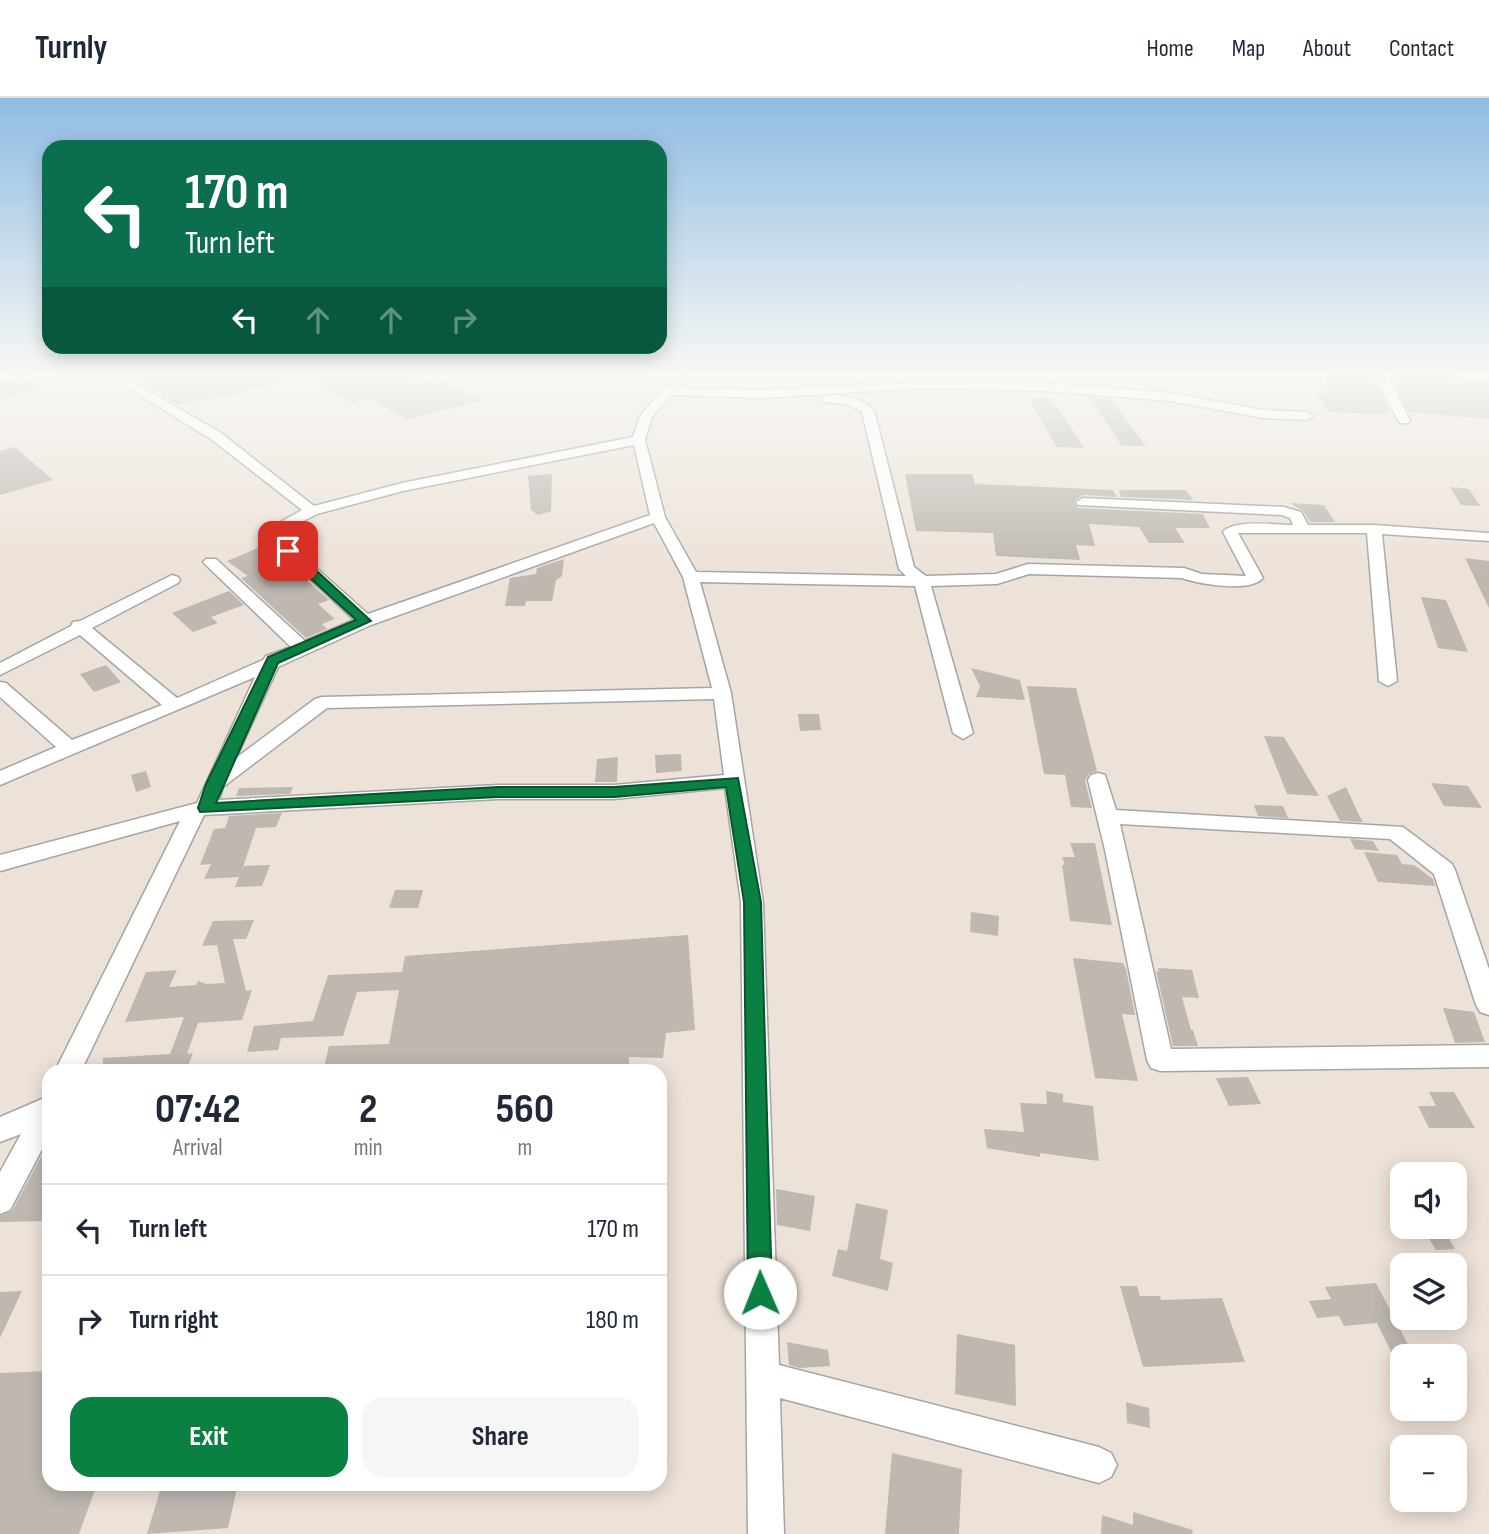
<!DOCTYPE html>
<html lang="en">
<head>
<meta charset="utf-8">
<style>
	:root { --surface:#fff; --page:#f6f6f7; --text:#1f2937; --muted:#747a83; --line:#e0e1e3; --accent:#0b8043 }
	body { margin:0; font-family:"Sofia Sans Condensed",sans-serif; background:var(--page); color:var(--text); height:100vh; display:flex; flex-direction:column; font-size:26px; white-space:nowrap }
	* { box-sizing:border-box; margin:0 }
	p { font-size:23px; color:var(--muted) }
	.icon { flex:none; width:38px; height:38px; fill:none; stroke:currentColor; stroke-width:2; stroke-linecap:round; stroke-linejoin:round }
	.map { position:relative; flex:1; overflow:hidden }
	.sheet { position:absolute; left:42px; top:966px; width:625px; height:427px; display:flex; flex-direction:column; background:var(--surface); border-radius:21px; box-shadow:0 4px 18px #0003 }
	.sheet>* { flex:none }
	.guide { position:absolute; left:42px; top:42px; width:625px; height:214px; border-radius:21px; box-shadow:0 4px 18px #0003; background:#0b6e4f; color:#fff; overflow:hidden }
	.controls { position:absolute; left:1390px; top:1064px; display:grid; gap:14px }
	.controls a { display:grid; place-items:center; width:77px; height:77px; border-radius:14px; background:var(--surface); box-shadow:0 4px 18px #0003; font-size:35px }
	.pin { position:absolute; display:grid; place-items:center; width:60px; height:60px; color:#fff; margin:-30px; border-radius:14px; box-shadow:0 4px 10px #0006 }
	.me { position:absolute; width:77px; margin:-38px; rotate:359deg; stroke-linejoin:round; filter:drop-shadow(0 0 5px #0008) }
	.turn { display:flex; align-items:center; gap:24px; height:147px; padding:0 28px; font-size:32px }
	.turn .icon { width:91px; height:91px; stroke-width:2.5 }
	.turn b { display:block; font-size:49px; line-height:60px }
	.lanes { display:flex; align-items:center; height:66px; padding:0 28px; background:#0003; justify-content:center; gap:35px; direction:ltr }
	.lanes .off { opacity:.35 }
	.eta { display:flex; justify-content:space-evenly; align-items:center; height:119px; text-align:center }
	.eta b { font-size:42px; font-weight:700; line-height:49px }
	.primary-button { display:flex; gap:14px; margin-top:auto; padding:14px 28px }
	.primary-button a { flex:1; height:80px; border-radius:21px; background:var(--accent); color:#fff; font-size:28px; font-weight:700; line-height:80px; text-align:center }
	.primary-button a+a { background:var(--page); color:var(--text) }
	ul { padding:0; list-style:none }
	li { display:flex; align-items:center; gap:21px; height:91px; padding:0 28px; border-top:2px solid var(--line) }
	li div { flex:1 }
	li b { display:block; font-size:26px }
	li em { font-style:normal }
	header { display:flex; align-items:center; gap:42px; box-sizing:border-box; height:98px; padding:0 35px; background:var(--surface); border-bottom:2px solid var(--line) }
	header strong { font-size:33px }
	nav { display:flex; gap:38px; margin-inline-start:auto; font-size:24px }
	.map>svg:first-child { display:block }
	.military { fill:#ede2d8; fill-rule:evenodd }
	.building { fill:#beb8b1 }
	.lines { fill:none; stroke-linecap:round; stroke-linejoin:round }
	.minor-casing { stroke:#a5a5a5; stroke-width:3 }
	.minor { fill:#fff; fill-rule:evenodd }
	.route { fill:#0b8043; stroke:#07532c; stroke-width:2 }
</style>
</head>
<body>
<header>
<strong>Turnly</strong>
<nav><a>Home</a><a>Map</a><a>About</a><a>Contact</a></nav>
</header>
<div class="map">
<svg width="1489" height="1436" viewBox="0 0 1489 1436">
	<rect width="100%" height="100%" fill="#f0efe8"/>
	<path class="military" d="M0,273H1489V1436H0ZM49,973H660V1386H49ZM1402,1076H1454V1129H1402ZM1402,1167H1454V1220H1402ZM1402,1258H1454V1311H1402ZM1402,1349H1454V1402H1402Z"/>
	<path class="building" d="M122,273H399L426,286L438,283L484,302L407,322L369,300L352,305L307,281L178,307Z
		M1327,273H1370L1390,313L1385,312L1389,317L1328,314L1316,295H1326Z
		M1388,273H1450L1453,280L1489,282V321L1409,314Z
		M20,281L38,290L0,301V286Z
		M1089,299L1108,301L1113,304L1146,348H1122Z
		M1051,300L1068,325L1084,350L1057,349L1029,301Z
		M15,349L53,382L0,397V353Z
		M552,376L551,413L538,417L531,412L528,378Z
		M905,376H972L975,386L1113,392L1117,399L1083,397L1075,402L1074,405L1078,410L1203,416L1210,430H1175L1185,445H1149L1139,429L1089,426L1095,448L1076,447L1080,462L996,458L993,435L916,433Z
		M1450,389L1469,391L1480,408L1461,407Z
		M1119,392H1186L1193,402L1121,399Z
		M1290,405L1324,407L1335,424H1310L1303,413Z
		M297,435L314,452L303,455L285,438Z
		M265,444L329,502L318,506L335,521L322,526L327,531L306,540L241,480L248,478L227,463L267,446Z
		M1465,460L1489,463V510Z
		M564,461L562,478L556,482L552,503H526L525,508H505L510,480L536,476L537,470Z
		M229,493L244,507L211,519L218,525L193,534L172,515Z
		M1421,499L1446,502L1468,554L1438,550Z
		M106,567L121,584L94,594L80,576Z
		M971,570L1020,582L1025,602L976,599L980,588Z
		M1027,588L1076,590L1097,673L1089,676L1085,683L1092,710L1071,709L1065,677L1044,676Z
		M798,616H819L821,632L800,633Z
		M1264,638L1284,639L1319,698L1287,696Z
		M681,656L682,673L656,675L655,657Z
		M618,659L617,684H595L597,661Z
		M146,673L151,689L136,694L131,677Z
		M1431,685L1468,688L1482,710L1444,708Z
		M293,689L290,696L236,698L239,690Z
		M1346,689L1359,717L1363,724L1340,723L1327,698Z
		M1254,707L1283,708L1288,720L1258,718Z
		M282,715L276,729L256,730L241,775L244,768L270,767L262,788L235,789L239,779L204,781L211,766L200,767L214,731L225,730L229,718Z
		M1350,741L1373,743L1379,753L1355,751Z
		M1070,745H1095L1112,827L1070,823L1062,767H1065L1062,759H1075Z
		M1364,754L1397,757L1402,766L1414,767L1433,781L1435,788L1378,784Z
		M395,792H423L418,810H389Z
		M971,814L999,818L998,838L970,834Z
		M254,822L246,841H233L246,893L252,892L242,922L198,925L187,956L193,955L186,973H103V960L170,956L184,919L125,924L146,874L177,872L169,889L196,887L198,883L206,886L225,885L217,847L202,848L213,823Z
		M688,837L695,932L666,935L663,960L629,959V973H323L329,948L389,946L399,892L357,894L343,938L281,940L278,952L247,954L254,928L313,923L328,877L402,874L405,858Z
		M1073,860L1123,865L1126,871L1135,917L1122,916L1138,983L1095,980Z
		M1158,870L1192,872L1199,900L1182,899L1191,932H1193L1198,948H1173L1156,873L1159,874Z
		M1443,910L1474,914L1485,944L1455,945Z
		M1248,979L1261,1006L1229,1008L1216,980Z
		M1046,993L1063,996V1004L1093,1008L1099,1063L1040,1055V1059L987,1050L984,1031L1024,1034L1020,1005L1047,1006Z
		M1429,994H1454L1475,1030H1429L1418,1008H1436Z
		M49,1044V1123L0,1124V1118L12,1113Z
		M776,1091L815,1098L810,1133L777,1127Z
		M856,1105L888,1112L880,1161L893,1165L888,1193L832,1178L838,1151L847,1153Z
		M1422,1129H1442L1455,1151L1436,1152Z
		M1376,1185L1414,1258H1393L1377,1225L1344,1228L1339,1218L1317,1220L1309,1203L1331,1201L1325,1189Z
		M1120,1188H1137L1140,1198H1160L1161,1202L1222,1200L1245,1264L1143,1269Z
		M22,1193L0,1240V1194Z
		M957,1236L1015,1247L1016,1308L955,1296Z
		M787,1244L828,1252L830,1268L800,1270L789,1267Z
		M49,1273V1386H97L79,1436H0V1275Z
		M1126,1304L1149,1310L1150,1330L1127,1325Z
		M892,1355L962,1371L959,1436H885Z
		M162,1386H238L228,1430L147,1436Z
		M1133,1414L1193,1432L1192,1436H1101L1102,1417L1133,1427Z"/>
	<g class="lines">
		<g class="minor-casing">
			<path id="minor" d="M19,273H38L0,284V278Z
				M100,273H114L221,335L314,408L402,385L633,339L640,318L679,273H691L677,290L760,292L924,284L1046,285L1170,295L1264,312L1307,314L1313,318L1307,322L1264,320L1170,303L1046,293L924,290L760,300L671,297L652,319L645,342L665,419L696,474L906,478L899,471L862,314L846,306L823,304L821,301C834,291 863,302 874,312L914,469L926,478L996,476L1028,466L1184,470L1202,476L1246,478L1223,434C1234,421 1276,427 1293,427L1290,420L1282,417L1078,407L1076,404L1083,400L1284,409L1301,414L1308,427H1374L1489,435V443L1382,436L1397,583L1388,588L1379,583L1367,435H1238L1263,480C1250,495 1199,486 1182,480L1029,476L997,486L931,488L973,635L963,641L953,635L915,488L700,484L731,595L763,804L779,1267L1099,1349L1111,1355L1117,1367L1111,1379L1099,1385L780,1300L784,1436H748L741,804L725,690L614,701H498L204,717L81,973H55L180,723L0,773V757L197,705L255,579L0,687V673L56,649L0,599V584L6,585L72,642L162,607L80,537L0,577V565L71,528L73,524L80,523L172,477L178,479L180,482L178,485L92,530L177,600L263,562L266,558L291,549L206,467L203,464L206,461H216L305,543L354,522L261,435L302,412L211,341ZM634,347L650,417L368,516L278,436L317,416L403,393ZM654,425L683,479L712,590L322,599L315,601L236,660L278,569L371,527ZM714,601L724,677L614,687H498L219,702L223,689L327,610Z
				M1373,273H1385L1410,322L1408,325H1400L1398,322Z
				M1098,675L1105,677L1116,712L1403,729L1452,766L1455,772L1489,871V917L1480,914L1476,907L1434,776L1390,741L1120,726L1171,951L1489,947V969L1160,973L1151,970L1147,962L1105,752L1088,682L1091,677Z
				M49,998V1038L10,1112L0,1116V1074L21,1036L0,1044V1019Z"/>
		</g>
		<use href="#minor" class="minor"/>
	</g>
	<linearGradient id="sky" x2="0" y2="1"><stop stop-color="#8fbce3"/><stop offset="0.58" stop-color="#f8f8f5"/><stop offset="1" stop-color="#f8f8f5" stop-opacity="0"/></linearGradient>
	<rect width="1489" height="474" fill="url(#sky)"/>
	<path class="route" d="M283,450H292L371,523L278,565L216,705L498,689H614L738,680L761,804L772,1195L768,1203L760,1207L751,1203L748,1195L744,804L726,689L614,699H498L200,714L198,710L206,686L268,559L356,522L283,455Z"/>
</svg>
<div class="controls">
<a><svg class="icon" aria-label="sound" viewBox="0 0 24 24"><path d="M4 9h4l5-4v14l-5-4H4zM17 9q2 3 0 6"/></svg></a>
<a><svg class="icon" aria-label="layers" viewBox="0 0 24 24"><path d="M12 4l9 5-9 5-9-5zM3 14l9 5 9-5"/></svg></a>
<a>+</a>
<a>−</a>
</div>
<div class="pin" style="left:288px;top:453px;background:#d93025"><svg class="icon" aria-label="arrive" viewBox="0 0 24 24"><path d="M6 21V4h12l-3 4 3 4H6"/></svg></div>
<svg class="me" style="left:760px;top:1195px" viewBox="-20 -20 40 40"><circle r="19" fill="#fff"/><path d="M0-13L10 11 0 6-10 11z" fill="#0b8043"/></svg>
<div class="guide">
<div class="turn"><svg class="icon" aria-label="left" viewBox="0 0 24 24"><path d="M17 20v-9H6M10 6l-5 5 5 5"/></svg><div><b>170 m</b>Turn left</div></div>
<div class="lanes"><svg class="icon" aria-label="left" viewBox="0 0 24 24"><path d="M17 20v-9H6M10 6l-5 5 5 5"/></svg><svg class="icon off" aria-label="ahead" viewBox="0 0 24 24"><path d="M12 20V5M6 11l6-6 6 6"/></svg><svg class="icon off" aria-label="ahead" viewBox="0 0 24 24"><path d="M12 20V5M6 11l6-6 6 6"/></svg><svg class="icon off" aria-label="right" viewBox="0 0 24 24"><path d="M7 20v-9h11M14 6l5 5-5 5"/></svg></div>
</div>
<section class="sheet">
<div class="eta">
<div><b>07:42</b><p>Arrival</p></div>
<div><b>2</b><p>min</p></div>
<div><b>560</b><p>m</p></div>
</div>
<ul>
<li><svg class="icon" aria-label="left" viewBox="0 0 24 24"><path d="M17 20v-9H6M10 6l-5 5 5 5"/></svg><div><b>Turn left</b></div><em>170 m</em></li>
<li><svg class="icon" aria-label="right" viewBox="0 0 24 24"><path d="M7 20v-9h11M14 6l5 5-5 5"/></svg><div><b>Turn right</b></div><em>180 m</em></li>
</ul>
<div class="primary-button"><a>Exit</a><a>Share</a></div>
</section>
</div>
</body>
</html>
